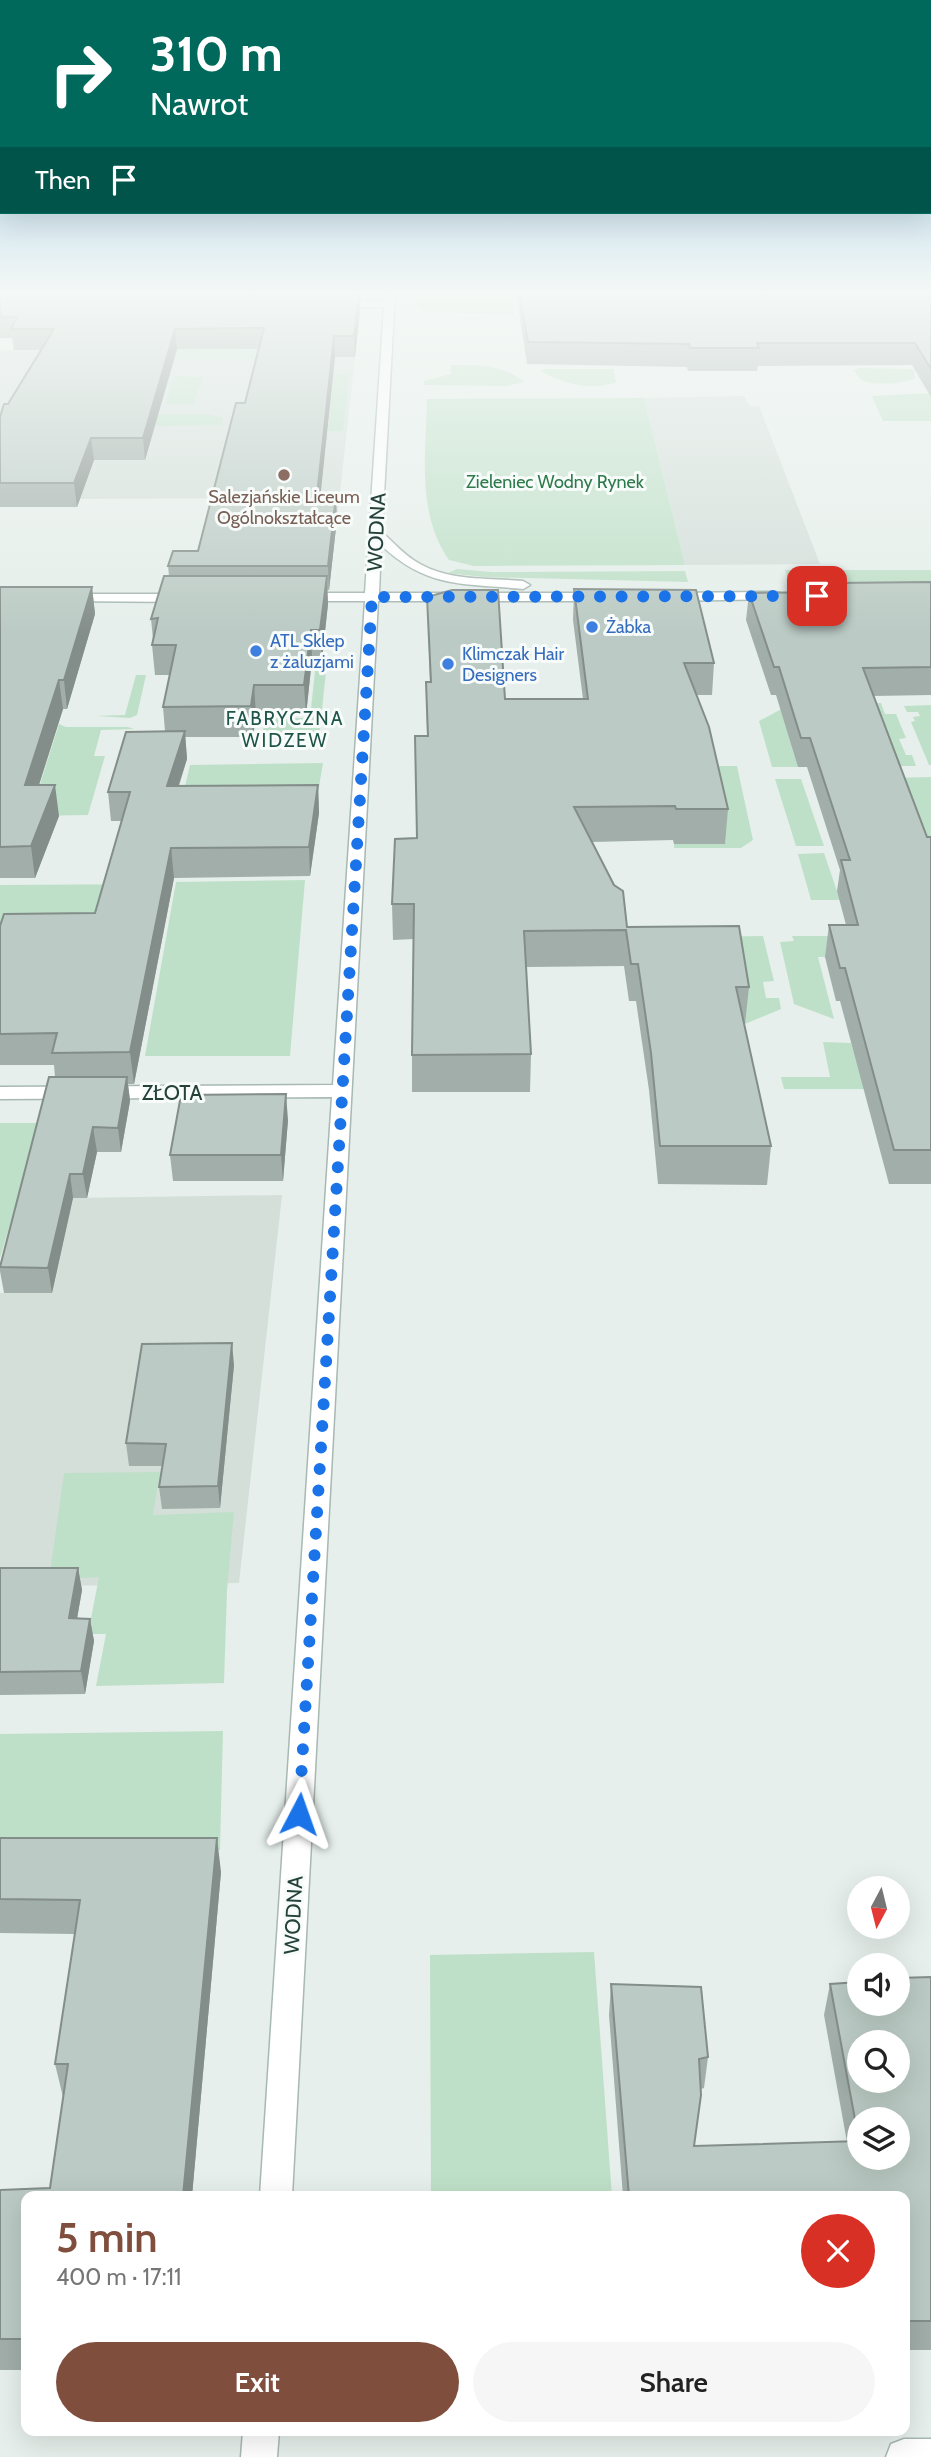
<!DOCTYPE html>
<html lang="en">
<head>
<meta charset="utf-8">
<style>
	:root { --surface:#fff; --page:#f6f6f6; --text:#222; --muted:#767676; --accent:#804e3d }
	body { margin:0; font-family:Cabin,sans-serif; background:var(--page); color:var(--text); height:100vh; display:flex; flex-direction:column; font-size:26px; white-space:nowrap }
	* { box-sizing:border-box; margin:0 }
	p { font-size:23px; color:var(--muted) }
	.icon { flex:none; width:38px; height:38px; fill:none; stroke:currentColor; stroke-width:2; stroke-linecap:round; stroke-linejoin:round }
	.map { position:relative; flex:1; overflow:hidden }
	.panel { position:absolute; left:21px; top:2191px; width:889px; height:245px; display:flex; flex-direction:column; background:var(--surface); border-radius:14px; box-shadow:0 7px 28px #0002 }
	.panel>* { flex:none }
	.guide { position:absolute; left:0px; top:0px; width:931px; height:214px; box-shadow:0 7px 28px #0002; background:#00695c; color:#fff; overflow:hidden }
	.needle { width:46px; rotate:187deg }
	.fabs { position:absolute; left:847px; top:1876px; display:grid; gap:14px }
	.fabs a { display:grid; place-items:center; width:63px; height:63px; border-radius:50%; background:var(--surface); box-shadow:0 7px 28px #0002; font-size:35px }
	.pin { position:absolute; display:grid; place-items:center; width:60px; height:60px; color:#fff; margin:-30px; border-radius:14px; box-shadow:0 4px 10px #0006 }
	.me { position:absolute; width:77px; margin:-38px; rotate:4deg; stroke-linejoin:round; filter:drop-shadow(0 0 5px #0008) }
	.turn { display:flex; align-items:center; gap:24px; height:147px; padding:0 35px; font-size:32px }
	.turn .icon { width:91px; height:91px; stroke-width:2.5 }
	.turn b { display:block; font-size:49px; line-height:60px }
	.then { display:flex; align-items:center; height:66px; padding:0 35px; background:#0003; gap:14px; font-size:26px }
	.round { display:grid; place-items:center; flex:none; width:74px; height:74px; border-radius:37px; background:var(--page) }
	.headline { display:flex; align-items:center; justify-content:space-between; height:119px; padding:0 35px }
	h1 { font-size:42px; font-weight:600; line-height:52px; color:var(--accent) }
	.button { display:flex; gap:14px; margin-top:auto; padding:14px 35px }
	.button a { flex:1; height:80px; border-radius:42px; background:var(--accent); color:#fff; font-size:28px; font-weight:600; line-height:80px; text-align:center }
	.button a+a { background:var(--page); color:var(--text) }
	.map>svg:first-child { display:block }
	.built { fill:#d4dfda }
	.green { fill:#bfe0c8 }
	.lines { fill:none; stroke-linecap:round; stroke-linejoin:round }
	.minor-casing { stroke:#a8b8b2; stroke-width:3 }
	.minor { fill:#fff; fill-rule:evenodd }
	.wall { fill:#a1aea9 }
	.shaded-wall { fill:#838d89 }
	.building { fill:#bbcac4; stroke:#838d89; stroke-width:2; fill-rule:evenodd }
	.route { stroke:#1a73e8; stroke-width:12; stroke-dasharray:0 21.6 }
	.education-dot { fill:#8d6e63; stroke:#f7fbf9; stroke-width:2.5 }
	.shop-dot { fill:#3f7fe0; stroke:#f7fbf9; stroke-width:2.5 }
	.labels { text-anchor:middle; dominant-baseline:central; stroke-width:6; stroke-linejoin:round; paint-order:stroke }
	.far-park-label { font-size:18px; fill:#2d7a4b; stroke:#f7fbf9 }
	.far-education-label { font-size:18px; fill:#785e54; stroke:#f7fbf9 }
	.far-shop-label { font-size:18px; fill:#366cbe; stroke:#f7fbf9; text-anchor:start }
	.far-neighbourhood-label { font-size:19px; letter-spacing:2px; fill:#1f5548; stroke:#f7fbf9 }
	.street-label { font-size:21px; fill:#24423a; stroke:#f7fbf9 }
</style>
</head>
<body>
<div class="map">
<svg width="931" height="2457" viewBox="0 0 931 2457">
	<rect width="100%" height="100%" fill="#e6efeb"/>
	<path class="built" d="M356,349L337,519L229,518L234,498L80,499L77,507H0V350Z
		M744,396L750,406H759L820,564L685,565L644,398Z
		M282,1195L239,1583L0,1587V1293H52L73,1198Z"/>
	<path class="green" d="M418,292H512L514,314L428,312L418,307Z
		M151,349L266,350L262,359H148Z
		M451,365C477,365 503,364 524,382L507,386L424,385V381L451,374Z
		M860,368L910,369L914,370L915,378C907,384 871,386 862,380C860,379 855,372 854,370Z
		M544,369H613L616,382C590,392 563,383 541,371Z
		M334,375H349L343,431H328Z
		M178,376L202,378L194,404H166L174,378Z
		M931,393V421H883L872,396Z
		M644,398L685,565L474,566L449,560C416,513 426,453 427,399Z
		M207,414L223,418L222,425L155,426L156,420L148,415Z
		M457,569L492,572L685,571L688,582L483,577L448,573Z
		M785,570H931V582H789Z
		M316,662H327L319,738H261L266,718H310Z
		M136,675H146L137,715L130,718L96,716L125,715Z
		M881,703L885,714H896L906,738L899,739L906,755H912L916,766H886L792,746L798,767H772L759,721L791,704Z
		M931,705V765H929L911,722L915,721L913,717L920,716L918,712H907L904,706Z
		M59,724L66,727H128L134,729L101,730L94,756H105L88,815L30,816Z
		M323,763L315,810L179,812L190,765Z
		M707,766H737L753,840L741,848H674V844L724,843Z
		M931,777V863L889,778Z
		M775,779H801L824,846H796Z
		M824,853L840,900H811L798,854Z
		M305,880L290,1056H145L176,882Z
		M162,884L150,940L0,942V885Z
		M763,936L774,981L763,982L766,998H779L781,1009L745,1024L735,962L623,938Z
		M792,936H894L901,957H818L834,1019L794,1004L780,942L794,941Z
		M823,1042L851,1043L865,1089H784L781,1077H830Z
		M0,1123H40L0,1258Z
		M160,1472L153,1515L234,1512L227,1591L224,1683L96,1686L106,1634H88L99,1577L49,1580L64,1473Z
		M223,1731L220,1850L0,1851V1734Z
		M594,1952L612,2196H431L430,1955Z"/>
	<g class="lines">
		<g class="minor-casing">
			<path id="minor" d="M385,292H395L382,532C394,543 405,556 420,564C450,581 489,578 523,581L530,585L523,589C464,583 427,589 381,545L379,593H600L607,597L600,601H378L292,2196H260L332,1097L0,1099V1087L333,1085L365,601H300L293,597L300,593H365L384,307H332L327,304L332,301H385Z
				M775,592L780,593V599L671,601L664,597L671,593Z
				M65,594H187L194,598L187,602L60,601L58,598Z
				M243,2431H279L277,2457H241Z
				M904,2439H931V2457H886L891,2444Z"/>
		</g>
		<use href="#minor" class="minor"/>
	</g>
	<path class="wall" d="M0,292H362L355,357H335L320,495L337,519L329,590H327L328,604L322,659H312L306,715H256L253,737H185L187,759L179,786L318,785L319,813L310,876L174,878L134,1084H128L130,1101L121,1152H97L87,1198H73L52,1293H4L0,1271V1265L55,1077L54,1065H0V926L95,913L122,821H111L108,792L165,731L163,707L170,675H155L152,645L153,639L151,619L169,576L168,566L198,551L245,403L258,349H177L145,460H94L77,507H0V417L41,350H14L12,338H0Z
		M516,292H931V397L912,365L758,366L757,371H688L687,367L527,364Z
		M931,582V695L873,696L927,837H931V1184H889L840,1001H836L825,957L829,925H846L837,891L840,870L807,767H798L776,695H771L746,620L749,593L833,592L835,583Z
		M0,587H92L95,614L67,709H63L39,785L59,816L35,878H0Z
		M574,589L714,663L712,695H697L728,809L725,844H674L673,840L592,842L627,927L749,987L745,1024H744L771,1146L767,1185L658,1184L649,1090L636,1001H629L624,966L526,967L531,1054L530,1092H412V1055L414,939L393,940L392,904L417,838L427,736L426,682H430L427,597L505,699H583L573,620Z
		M288,1120L283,1181H173L170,1155Z
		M234,1365L220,1508L162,1509L159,1487L162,1466H129L126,1443Z
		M0,1568H78L82,1590L77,1619H90L94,1641L85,1694L0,1695Z
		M0,1838L221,1872L192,2196H26V2370H0V2190L50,2188L63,2097L55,2064L75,1934L0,1933Z
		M931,1977V2350H905V2196H623L609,2015L611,1984L708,2057L704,2088L701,2089L694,2146L847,2142L824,2015L830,1984Z"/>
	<path class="shaded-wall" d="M360,292V310L355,357L354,336Z
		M175,329L177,349L145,460L143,438Z
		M334,336L335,357L318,519L317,495Z
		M91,438L94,460L77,507L74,483Z
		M336,495L337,519L329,590L328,566Z
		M327,576L328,604L322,659L320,630Z
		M92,587L95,614L67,709L64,680Z
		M311,630L312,659L306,715L304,685Z
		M59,680L63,709L29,816L25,785Z
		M254,685L256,715L253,737L251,706Z
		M185,731L187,759L169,814L167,786Z
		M55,785L59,816L35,878L31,846Z
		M318,785L319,813L310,876L309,847Z
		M171,848L174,878L134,1084L130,1052Z
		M127,1077L130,1101L121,1152L118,1128Z
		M286,1094L288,1120L283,1181L281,1155Z
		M93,1127L97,1152L87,1198L83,1174Z
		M70,1174L73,1198L52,1293L48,1268Z
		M232,1343L234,1365L220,1508L218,1486Z
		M78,1568L82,1590L73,1641L69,1618Z
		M90,1619L94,1641L85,1694L81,1671Z
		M217,1838L221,1872L192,2196H183Z"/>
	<path class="building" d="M0,292H359L354,336H334L317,495H336L328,566H168L173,551H198L236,403H245L264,328L175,329L143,438H91L74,483H0V417L4,404H8L54,329H11L17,317H0Z
		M519,292H931V369L915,343H757L759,348H690L689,344L528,342Z
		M164,576H327L320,630H311L304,685H254L251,706L163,707L176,645H152L158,618L151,619Z
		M931,582V667L863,668L927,837H931V1150H894L845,968H840L829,925H858L841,860H850L810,738H801L779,667H774L749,593L838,592L835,583Z
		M0,587H92L64,680H59L25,785H55L31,846L0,847Z
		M574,589L696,590L714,663H684L709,727L728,809H676L675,806L574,807L614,885L623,891L627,927L739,926L749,987H736L771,1146H660L651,1053L638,964H631L626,930L524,931L531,1054L412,1055L414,904H392L395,839L417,838L415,736H428L426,682H431L427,597L452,590H498L505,699H588Z
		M185,731L167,786L318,785L309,847L171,848L130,1052L52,1053L57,1033L0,1034V926L4,914L95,913L130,792H108L126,732Z
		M49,1077H127L118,1128L93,1127L83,1174H70L48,1268L0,1267Z
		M286,1094L281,1155H170L181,1095Z
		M232,1343L218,1486L159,1487L166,1444L126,1443L142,1344Z
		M0,1568H78L69,1618L90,1619L81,1671L0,1672Z
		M0,1838H217L183,2196H26V2339H0V2190L50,2188L68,2064H55L80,1900L0,1899Z
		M931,1977V2321H905V2196H629L611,1984L701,1987L708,2057L699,2059L701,2095L694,2146L859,2141V2158H898V2119H859V2141L830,1984L859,1982V2004H898V1978ZM859,2042H898V2081H859Z"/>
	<linearGradient id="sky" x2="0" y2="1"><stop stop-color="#84bce0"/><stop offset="0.46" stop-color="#f4f8f6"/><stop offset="1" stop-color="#f4f8f6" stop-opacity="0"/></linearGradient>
	<rect width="931" height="636" fill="url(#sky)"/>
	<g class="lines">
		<path class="route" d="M299,1814L372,597L817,596"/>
	</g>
	<circle class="education-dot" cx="284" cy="475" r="7"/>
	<g class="shop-dot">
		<circle cx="592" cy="627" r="7"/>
		<circle cx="256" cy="651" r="7"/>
		<circle cx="448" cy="664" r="7"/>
	</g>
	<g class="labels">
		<g class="far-park-label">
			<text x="555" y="482">Zieleniec Wodny Rynek</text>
		</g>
		<g class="far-education-label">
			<text x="284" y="497">Salezjańskie Liceum<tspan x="284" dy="21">Ogólnokształcące</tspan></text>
		</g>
		<g class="far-shop-label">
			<text x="606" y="627">Żabka</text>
			<text x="270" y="641">ATL Sklep<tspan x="270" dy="21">z żaluzjami</tspan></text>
			<text x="462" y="654">Klimczak Hair<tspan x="462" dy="21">Designers</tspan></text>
		</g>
		<g class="far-neighbourhood-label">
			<text x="285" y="718">FABRYCZNA<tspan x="285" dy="22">WIDZEW</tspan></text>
		</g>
		<g class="street-label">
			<text transform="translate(376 532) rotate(-87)">WODNA</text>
			<text x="172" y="1092">ZŁOTA</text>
			<text transform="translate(293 1915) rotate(-87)">WODNA</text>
		</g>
	</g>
</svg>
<div class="fabs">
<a><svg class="needle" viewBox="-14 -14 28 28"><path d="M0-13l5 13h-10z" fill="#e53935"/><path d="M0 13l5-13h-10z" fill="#767676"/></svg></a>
<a><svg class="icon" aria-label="sound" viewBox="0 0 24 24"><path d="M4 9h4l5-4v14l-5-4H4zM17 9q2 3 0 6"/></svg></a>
<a><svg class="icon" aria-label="search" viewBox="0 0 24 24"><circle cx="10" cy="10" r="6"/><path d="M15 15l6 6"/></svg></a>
<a><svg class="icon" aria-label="layers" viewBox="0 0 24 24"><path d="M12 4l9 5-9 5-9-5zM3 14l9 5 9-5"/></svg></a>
</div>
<div class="pin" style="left:817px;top:596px;background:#d93025"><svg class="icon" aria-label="arrive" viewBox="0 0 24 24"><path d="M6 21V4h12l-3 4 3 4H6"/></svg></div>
<svg class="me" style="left:299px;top:1814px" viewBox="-20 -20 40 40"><path d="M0-17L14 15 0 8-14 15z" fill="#1a73e8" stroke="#fff" stroke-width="4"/></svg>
<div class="guide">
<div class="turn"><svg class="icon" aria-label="right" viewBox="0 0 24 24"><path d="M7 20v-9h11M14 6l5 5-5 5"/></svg><div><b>310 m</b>Nawrot</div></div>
<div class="then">Then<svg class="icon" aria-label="arrive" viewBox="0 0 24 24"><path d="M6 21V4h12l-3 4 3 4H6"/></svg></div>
</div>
<section class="panel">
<div class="headline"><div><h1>5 min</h1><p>400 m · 17:11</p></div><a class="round" style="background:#d93025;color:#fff"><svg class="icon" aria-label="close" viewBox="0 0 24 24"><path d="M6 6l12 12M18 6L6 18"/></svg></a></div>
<div class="button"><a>Exit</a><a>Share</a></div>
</section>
</div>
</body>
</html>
